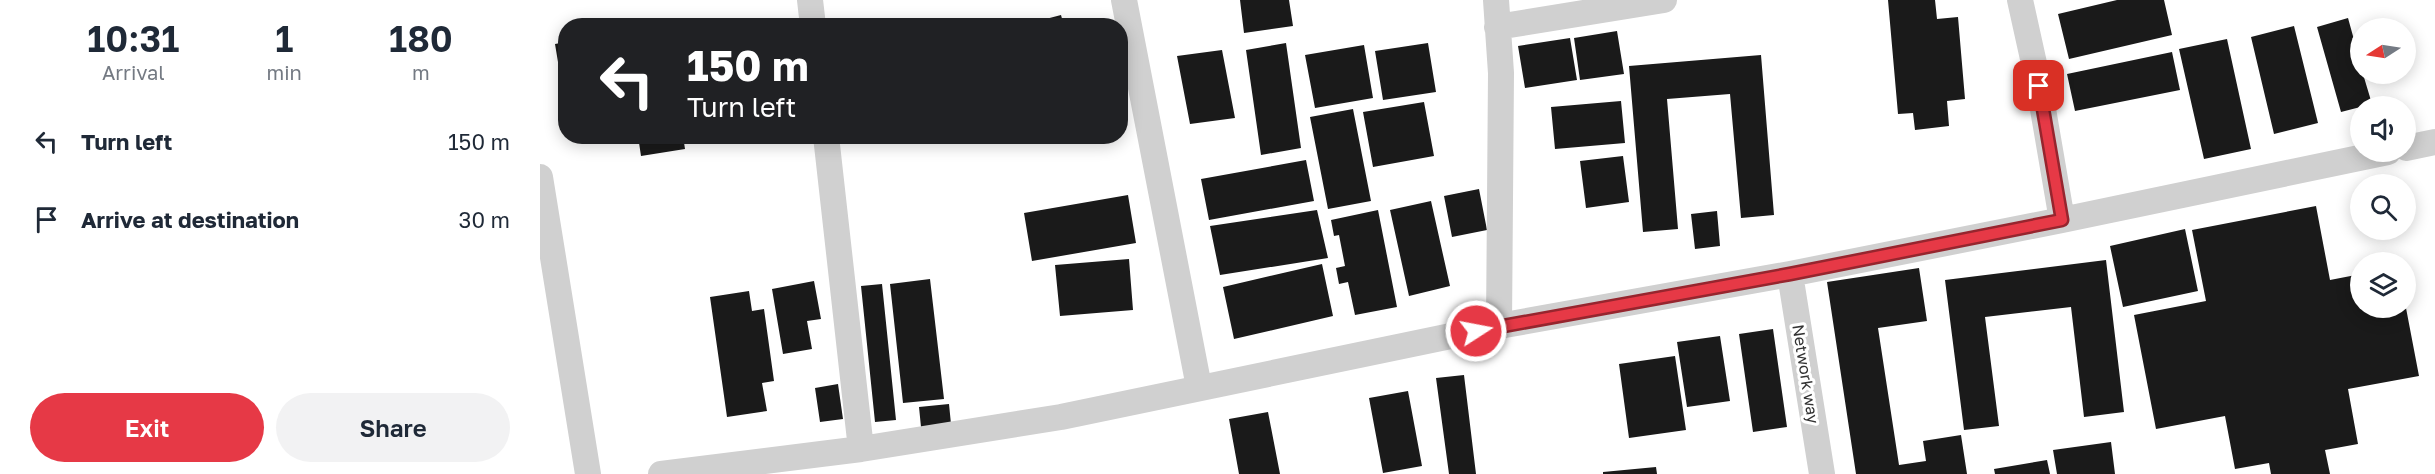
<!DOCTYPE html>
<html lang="en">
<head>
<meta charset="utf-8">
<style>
	:root { --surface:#fff; --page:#f2f2f3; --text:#1f2937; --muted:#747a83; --accent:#e63946 }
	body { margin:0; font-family:"Golos Text",sans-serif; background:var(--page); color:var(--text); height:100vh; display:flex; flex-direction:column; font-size:22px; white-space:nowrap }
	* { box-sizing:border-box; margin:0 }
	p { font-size:20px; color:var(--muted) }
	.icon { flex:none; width:33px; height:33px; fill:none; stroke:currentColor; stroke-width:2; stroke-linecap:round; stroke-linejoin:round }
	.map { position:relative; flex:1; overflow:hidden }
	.panel { display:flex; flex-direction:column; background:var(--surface); width:540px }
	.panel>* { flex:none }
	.hud { position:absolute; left:18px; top:18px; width:570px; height:126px; border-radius:24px; box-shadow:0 3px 15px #0003; background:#202124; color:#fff; overflow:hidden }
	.needle { width:39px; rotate:258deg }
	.buttons { position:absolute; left:1810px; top:18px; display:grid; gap:12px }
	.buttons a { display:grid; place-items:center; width:66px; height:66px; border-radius:50%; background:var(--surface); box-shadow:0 3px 15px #0003; font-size:30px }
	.pin { position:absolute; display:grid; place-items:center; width:51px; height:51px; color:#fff; margin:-26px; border-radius:12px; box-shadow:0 3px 9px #0006 }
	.me { position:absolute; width:66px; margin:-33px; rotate:79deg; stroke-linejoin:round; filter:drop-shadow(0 0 4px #0008) }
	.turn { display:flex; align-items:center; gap:21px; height:126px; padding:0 30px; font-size:27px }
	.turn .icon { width:78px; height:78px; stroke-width:2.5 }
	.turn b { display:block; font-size:42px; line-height:51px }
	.eta { display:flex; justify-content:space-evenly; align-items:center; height:102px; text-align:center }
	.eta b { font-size:36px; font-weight:600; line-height:42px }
	.primary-button { display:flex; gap:12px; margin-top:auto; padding:12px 30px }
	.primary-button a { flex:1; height:69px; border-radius:36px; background:var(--accent); color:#fff; font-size:24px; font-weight:600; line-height:69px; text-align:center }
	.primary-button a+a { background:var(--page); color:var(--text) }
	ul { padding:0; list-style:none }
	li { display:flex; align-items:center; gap:18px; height:78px; padding:0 30px }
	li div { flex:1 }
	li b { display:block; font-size:22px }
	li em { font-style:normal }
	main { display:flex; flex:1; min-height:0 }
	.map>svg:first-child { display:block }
	.building { fill:#1a1a1a }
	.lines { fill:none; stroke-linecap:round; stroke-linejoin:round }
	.minor { stroke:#d0d0d0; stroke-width:26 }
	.route-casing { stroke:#96252e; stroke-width:15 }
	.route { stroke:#e63946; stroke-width:10 }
	.labels { text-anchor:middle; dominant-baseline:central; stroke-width:6; stroke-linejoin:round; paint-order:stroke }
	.street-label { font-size:16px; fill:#333; stroke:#fff }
</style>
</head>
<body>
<main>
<section class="panel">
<div class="eta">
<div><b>10:31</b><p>Arrival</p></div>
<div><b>1</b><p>min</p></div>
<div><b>180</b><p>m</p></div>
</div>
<ul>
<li><svg class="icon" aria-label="left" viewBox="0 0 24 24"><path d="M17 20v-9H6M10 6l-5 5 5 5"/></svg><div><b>Turn left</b></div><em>150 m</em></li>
<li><svg class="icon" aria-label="arrive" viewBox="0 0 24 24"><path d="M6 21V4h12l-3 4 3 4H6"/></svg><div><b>Arrive at destination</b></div><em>30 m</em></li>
</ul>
<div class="primary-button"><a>Exit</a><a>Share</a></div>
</section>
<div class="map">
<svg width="1895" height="474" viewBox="0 0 1895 474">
	<rect width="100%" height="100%" fill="#fff"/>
	<path class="building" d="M700,0H749L753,26L704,33Z
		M1348,0H1395L1397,19L1418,17L1425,99L1407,101L1409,126L1375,130L1373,113L1358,114Z
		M1577,0H1624L1632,35L1529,59L1518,14Z
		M521,15L524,26H483V25Z
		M1808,18L1821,65V74H1823L1832,104L1801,112L1777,27Z
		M1754,26L1778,123L1734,134L1711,37Z
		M1077,31L1084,74L1040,80L1034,38Z
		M1030,38L1037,80L985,88L978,46Z
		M1687,39L1711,149L1664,159L1639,49Z
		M26,42V92H23L15,44Z
		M746,43L761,148L721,155L706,50Z
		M888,43L896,92L843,100L835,51Z
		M824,45L833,98L775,108L765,55Z
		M682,50L695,118L650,124L637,56Z
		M1632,52L1640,90L1535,111L1527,74Z
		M1221,55L1234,215L1201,218L1190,94L1127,99L1138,229L1103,232L1089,66Z
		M1081,101L1085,143L1015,149L1011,107Z
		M884,102L894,156L833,167L823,112Z
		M813,109L831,201L788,209L770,117Z
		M98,136H143L145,149L101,156Z
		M1083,156L1089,202L1046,208L1040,161Z
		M766,160L774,201L669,220L661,179Z
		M939,189L947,230L912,237L904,196Z
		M588,195L596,243L492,261L484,213Z
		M891,201L910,286L869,296L850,210Z
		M1776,206L1790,280L1821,274V308H1866L1879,376L1808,389L1818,444L1785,450L1790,474H1731L1729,463L1695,469L1685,416L1616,429L1594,315L1666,301L1652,230Z
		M777,210L788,258L680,275L670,226Z
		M838,210L857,307L815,315L808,282L799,284L796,268L805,266L799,235L794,236L791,220Z
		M1177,211L1180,246L1155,249L1151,214Z
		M1645,229L1658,291L1583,307L1570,246Z
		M589,259L593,310L520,316L515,265Z
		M1566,260L1584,412L1544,417L1531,307L1445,317L1459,426L1424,430L1405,280Z
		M782,264L793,316L694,339L683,287Z
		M1379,268L1387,321L1338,328L1359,465L1386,461L1383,441L1421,435L1427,474H1316L1287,282Z
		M390,279L404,399L363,403L350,284Z
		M274,281L281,319L267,321L272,349L243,354L232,289Z
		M342,284L356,420L335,422L321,286Z
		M209,291L212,311L224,309L234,381L222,383L227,411L187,417L170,297Z
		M1233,329L1247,427L1213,432L1199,334Z
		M1180,336L1190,401L1147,407L1137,342Z
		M1135,356L1146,430L1089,438L1079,364Z
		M924,375L936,474H909L896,378Z
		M298,384L303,419L280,422L275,388Z
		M868,391L882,466L843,473L829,398Z
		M409,404L411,424L381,427L379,407Z
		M728,412L740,474H699L689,419Z
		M1571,442L1575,474H1517L1513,450Z
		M1507,460L1510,474H1455L1454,469Z
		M1116,467L1117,474H1063V472Z"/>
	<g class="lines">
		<path class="minor" d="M270,0L273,26
			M584,0L659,387
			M956,0L961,73L959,326
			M1480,0L1499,86L1522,220
			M957,27L1124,0
			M286,136L321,449
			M1866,148L1895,142
			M0,177L48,474
			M1250,274L1282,474
			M121,474L321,449L521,417L959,326L1250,274L1522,220L1848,152"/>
	</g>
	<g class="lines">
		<g class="route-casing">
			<path id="route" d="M936,331L1250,274L1522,220L1499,86"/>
		</g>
		<use href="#route" class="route"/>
	</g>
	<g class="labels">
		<g class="street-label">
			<text transform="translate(1266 374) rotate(81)">Network way</text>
		</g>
	</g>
</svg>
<div class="buttons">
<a><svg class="needle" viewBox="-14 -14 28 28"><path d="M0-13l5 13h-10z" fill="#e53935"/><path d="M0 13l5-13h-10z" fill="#747a83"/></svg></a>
<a><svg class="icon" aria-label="sound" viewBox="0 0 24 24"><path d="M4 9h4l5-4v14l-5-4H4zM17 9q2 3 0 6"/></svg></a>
<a><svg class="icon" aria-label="search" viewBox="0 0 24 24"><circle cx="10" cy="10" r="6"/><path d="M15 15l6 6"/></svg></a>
<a><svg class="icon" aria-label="layers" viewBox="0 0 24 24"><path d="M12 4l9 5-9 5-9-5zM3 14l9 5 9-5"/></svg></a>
</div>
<div class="pin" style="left:1499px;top:86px;background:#d93025"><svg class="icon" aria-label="arrive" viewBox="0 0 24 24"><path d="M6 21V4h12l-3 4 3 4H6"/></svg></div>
<svg class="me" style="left:936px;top:331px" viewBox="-20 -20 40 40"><circle r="17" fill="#e63946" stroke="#fff" stroke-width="3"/><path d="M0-11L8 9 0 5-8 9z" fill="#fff"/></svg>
<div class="hud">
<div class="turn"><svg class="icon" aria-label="left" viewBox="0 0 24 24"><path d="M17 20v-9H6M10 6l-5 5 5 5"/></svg><div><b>150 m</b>Turn left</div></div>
</div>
</div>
</main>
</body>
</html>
